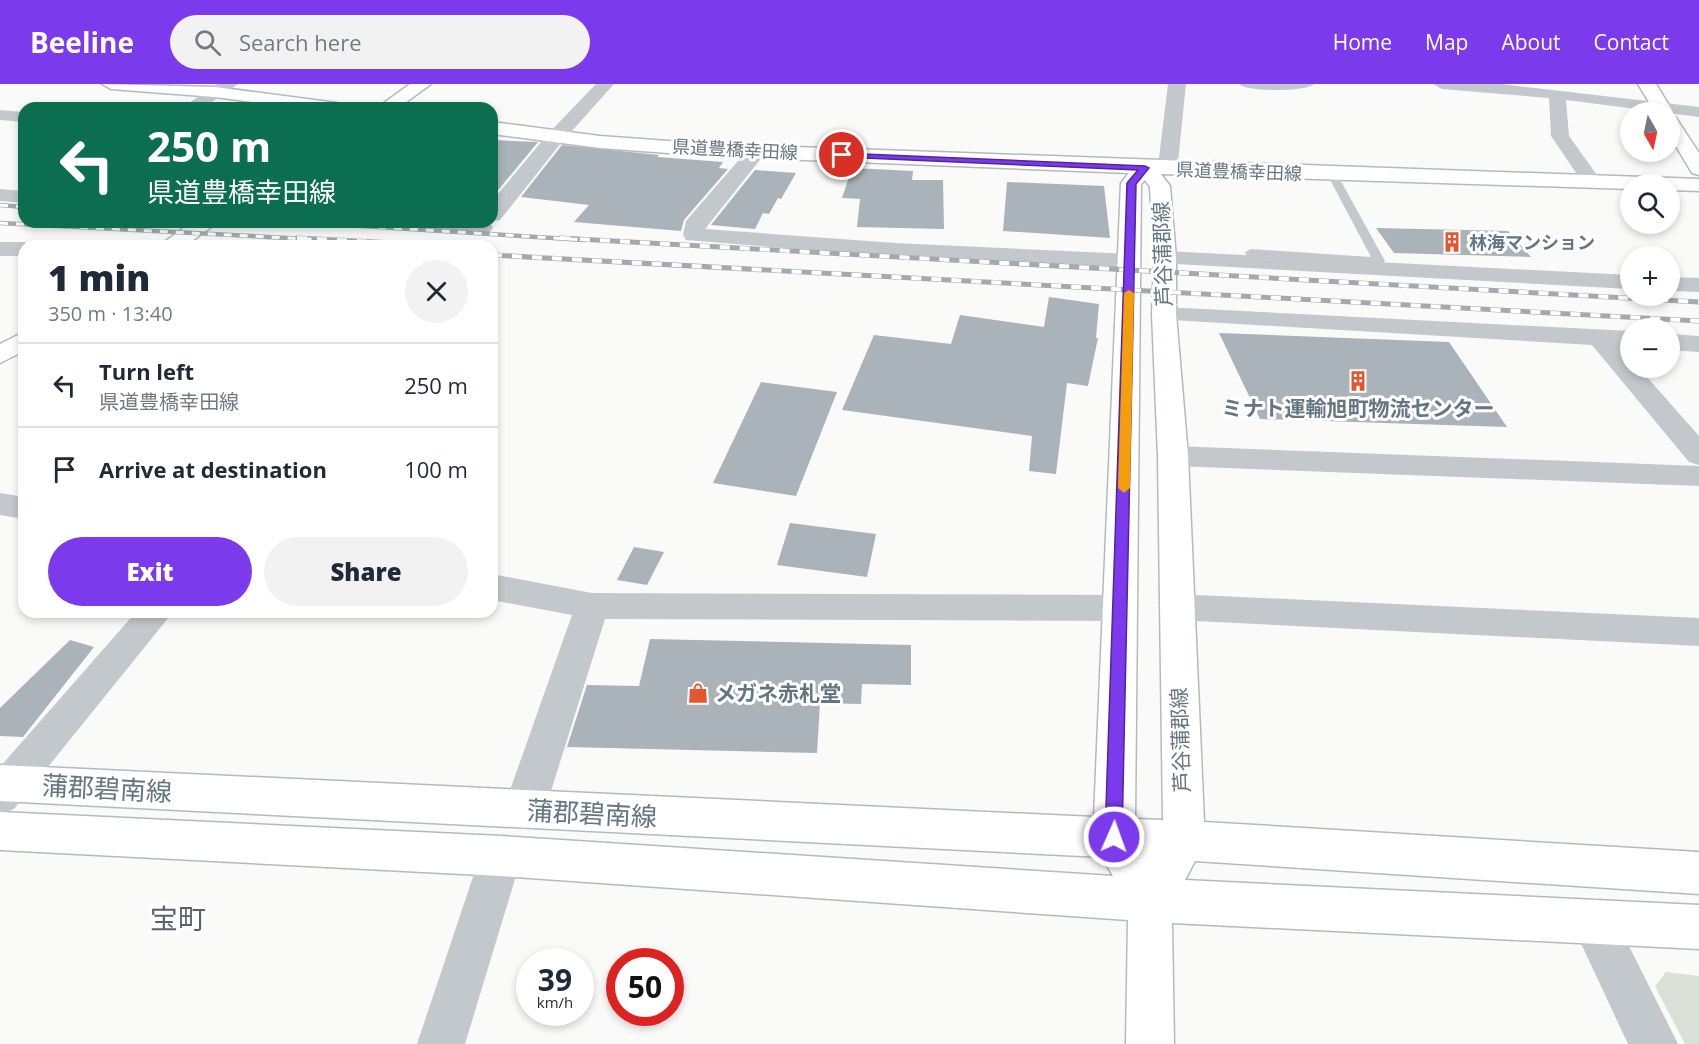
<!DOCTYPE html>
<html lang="en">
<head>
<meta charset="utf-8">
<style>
	:root { --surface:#fff; --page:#f2f2f3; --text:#1f2937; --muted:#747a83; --line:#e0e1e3; --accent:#7c3aed }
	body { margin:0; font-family:"Open Sans","Noto Sans JP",sans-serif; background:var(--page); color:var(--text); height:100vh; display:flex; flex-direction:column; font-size:22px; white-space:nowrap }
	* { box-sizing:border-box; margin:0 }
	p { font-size:20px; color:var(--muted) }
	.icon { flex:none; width:33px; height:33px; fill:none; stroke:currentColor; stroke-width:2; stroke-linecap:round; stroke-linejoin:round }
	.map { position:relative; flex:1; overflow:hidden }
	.side { position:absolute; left:18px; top:156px; width:480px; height:378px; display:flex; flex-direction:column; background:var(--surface); border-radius:18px; box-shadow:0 3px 9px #0003 }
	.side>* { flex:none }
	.banner { position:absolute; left:18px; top:18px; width:480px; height:126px; border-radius:18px; box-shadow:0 3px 9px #0003; background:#0b6e4f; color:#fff; overflow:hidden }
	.needle { width:39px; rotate:171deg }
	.buttons { position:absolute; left:1620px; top:18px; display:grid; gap:12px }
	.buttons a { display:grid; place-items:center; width:60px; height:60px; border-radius:50%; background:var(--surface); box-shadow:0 3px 9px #0003; font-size:30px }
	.speed { position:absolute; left:516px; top:864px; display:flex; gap:12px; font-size:30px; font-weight:700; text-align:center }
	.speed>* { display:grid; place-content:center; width:78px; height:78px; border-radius:50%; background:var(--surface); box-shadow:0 3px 9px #0003; line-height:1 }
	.speed small { font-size:15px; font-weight:400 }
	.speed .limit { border:9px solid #d22; background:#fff; color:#111 }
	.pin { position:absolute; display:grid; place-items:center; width:51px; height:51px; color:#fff; margin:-26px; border:3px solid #fff; border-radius:50%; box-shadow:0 2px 6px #0007 }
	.me { position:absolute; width:66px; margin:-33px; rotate:2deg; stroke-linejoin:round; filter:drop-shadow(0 0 4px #0008) }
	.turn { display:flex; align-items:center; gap:21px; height:126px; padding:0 30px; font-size:27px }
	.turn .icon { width:78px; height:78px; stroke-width:2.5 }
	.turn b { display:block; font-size:42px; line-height:51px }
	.round { display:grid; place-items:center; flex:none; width:63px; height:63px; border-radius:32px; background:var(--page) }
	.summary { display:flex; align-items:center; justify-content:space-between; height:102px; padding:0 30px }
	h1 { font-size:36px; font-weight:800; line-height:45px }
	.button { display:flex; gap:12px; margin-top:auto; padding:12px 30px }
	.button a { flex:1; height:69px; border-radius:36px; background:var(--accent); color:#fff; font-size:24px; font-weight:800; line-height:69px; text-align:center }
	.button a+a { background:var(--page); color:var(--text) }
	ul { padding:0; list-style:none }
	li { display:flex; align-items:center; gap:18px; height:84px; padding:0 30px; border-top:2px solid var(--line) }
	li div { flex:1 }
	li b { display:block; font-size:22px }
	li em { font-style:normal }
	header { display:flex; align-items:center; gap:36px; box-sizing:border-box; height:84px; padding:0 30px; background:var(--accent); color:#fff }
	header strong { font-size:28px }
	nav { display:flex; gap:33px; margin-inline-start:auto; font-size:21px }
	.search { width:420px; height:54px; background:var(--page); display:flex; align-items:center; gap:15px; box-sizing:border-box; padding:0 21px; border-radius:33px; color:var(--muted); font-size:22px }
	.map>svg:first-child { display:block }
	.green { fill:#dadfd7 }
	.building { fill:#aab3b9 }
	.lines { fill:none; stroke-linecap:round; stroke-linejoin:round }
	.secondary-casing { stroke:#b3babf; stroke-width:3 }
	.lane { fill:#c3c8cc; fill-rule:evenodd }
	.street { fill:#c3c8cc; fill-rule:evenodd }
	.secondary { fill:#fff; fill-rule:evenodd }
	.rail-far1-casing { stroke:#a2aab0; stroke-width:4.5 }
	.rail-casing { stroke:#a2aab0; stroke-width:5 }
	.rail-far1 { stroke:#fff; stroke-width:3; stroke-dasharray:8; stroke-linecap:butt }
	.rail { stroke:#fff; stroke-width:4; stroke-dasharray:10; stroke-linecap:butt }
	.route { fill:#7c3aed; stroke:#51269a; stroke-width:1.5 }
	.slow { fill:#f59e0b }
	.labels { text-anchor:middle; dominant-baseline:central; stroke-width:6; stroke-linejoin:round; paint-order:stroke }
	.far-street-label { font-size:18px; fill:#657683; stroke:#fff }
	.far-poi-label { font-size:18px; font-weight:bold; fill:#657683; stroke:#fff; text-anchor:start }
	.street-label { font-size:21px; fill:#657683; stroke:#fff }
	.poi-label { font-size:21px; font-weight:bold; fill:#657683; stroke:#fff }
	.near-street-label { font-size:26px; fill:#657683; stroke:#fff }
	.near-quarter-label { font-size:28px; fill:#57646e; stroke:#fff }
</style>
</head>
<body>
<header>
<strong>Beeline</strong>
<div class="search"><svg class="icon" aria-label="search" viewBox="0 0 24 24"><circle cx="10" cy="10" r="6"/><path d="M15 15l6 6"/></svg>Search here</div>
<nav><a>Home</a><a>Map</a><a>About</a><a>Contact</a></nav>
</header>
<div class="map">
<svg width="1699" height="960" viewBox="0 0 1699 960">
	<rect width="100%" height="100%" fill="#fafaf8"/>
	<path class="green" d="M1666,888L1699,892V960H1685L1655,902Z"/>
	<path class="building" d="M492,56L538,58L494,111L492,110Z
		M562,61L659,71L657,73L723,78L719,84L728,85L684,136L681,147L574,138L589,121L521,113Z
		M852,84L913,87L912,96H943L944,145L857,143L860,115L842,114Z
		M755,86L796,89L781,115L778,114L769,130L763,129L755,145L711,141Z
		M1007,98L1104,102L1110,154L1003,147Z
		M1376,144L1508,147L1531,173L1394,169Z
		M1049,213L1099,220L1096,254H1098L1088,302L1067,299L1056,390L1029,387L1032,352L842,326L874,251L951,260L960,231L1044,243Z
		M1219,249L1449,258L1507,343L1260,335Z
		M761,298L837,308L796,412L713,399Z
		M790,439L876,450L867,493L777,481Z
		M634,463L664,468L647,501L617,496Z
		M650,555L911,561V601L862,600L861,620L820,619L817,669L567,663L587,601L639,602Z
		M70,556L94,563L23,653L0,652V624Z"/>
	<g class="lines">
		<g class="secondary-casing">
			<path id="secondary" d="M102,0L215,3L337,19L346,24H297L215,13L111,5Z
				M410,0H431L398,24H377Z
				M1638,0H1656L1673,28L1670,32V28H1655Z
				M1670,33L1676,34L1699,69V91L1692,89L1670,52Z
				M492,38L600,52L709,60L1699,95V107L1670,106V100H1630V105L1161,90L1170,102L1176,174V230L1188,372L1204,738L1699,768V810L1195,777L1185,796L1699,821V865L1172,839L1174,960H1126L1128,836L501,792L0,766V728L501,752L1113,792L1102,773L0,717V681L1094,733L1121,99L1129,89L709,72L600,64L492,50ZM1145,96L1150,103L1154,174L1152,230L1158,372L1163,736L1135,735L1141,100Z
				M192,138H218L185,162H159Z
				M24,248V267L0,279V260Z"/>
		</g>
		<path class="lane" d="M1332,87L1337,90L1385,177L1383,179L1258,172L1259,181H1251L1245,168L1251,165L1371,173L1327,90Z"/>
		<path class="street" d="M217,0H238L203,24H182Z
			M596,0H614L561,59L500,136L492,137V117L547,51Z
			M1168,0H1186L1178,78L1175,82L1145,90L1138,88L1135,84L1138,80L1159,74Z
			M1239,0H1314C1307,8 1246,8 1239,0Z
			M1433,0H1501L1699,23V33L1566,16L1569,52L1602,98L1599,102H1585L1551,52L1549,14L1442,5Z
			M0,26L24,28V38L0,36Z
			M757,61L767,67L705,145L895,159L1130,170L1138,172L1141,177L1138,182L1130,184L895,173L686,156L683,151L686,137L750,63Z
			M0,105L24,107V119L0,117Z
			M388,138H488L493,143L490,148L482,150L399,144L391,143Z
			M0,158H24L33,162H24V172H0Z
			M1165,167L1630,191V205L1157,179L1154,174L1157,169Z
			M1670,193L1699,194V208L1670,207Z
			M1164,223L1630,247V263L1621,262L1630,273V284H1639L1699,352V381L1689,378L1592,261L1155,235L1152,230L1155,225Z
			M1670,250L1699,252V268L1670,266Z
			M1173,362L1699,382V402L1173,382L1163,379L1158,372L1163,365Z
			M0,409L24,413V435L0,431Z
			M492,490L592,509L1121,511L1133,515L1138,524L1133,533L1121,537L605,535L545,726L539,739L524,745L509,739L503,726L572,531L492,516Z
			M1175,510L1699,534V562L1175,536L1163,532L1158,523L1163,514Z
			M136,528H173L14,725L0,730V683Z
			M501,752L516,758L522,772L465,960H417L480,772L486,758Z
			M1593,816L1609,822L1678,960H1628L1571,838L1577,822Z"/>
		<use href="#secondary" class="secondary"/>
		<g class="rail-far1-casing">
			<path id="rail-far1" d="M0,121L24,123
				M298,138L585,156
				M0,139L326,156"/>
		</g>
		<g class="rail-casing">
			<path id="rail" d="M297,154L452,162
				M560,154L1699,218
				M492,171L1699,237"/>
		</g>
		<use href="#rail-far1" class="rail-far1"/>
		<use href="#rail" class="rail"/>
	</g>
	<path class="route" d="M839,69L1145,82L1149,84L1136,100L1122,753L1120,759L1114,762L1108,759L1105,753L1127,99L1138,86L842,73Z"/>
	<path class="slow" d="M1129,206L1134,209L1130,404L1124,409L1118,404L1124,209Z"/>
	<defs>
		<g id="building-bare" transform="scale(1.62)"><path d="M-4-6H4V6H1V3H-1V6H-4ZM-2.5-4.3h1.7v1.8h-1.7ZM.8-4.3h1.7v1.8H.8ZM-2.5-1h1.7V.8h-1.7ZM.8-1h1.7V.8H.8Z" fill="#e4572e" stroke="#fff" stroke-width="2.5" paint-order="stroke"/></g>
		<g id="shop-bare" transform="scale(1.62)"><path d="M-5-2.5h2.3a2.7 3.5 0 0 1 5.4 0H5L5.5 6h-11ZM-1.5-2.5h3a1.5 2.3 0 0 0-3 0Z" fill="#e4572e" stroke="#fff" stroke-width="2.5" paint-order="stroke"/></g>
	</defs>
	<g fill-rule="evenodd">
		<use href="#building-bare" x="1452" y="158"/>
		<use href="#building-bare" x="1358" y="297"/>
		<use href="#shop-bare" x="698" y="609"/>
	</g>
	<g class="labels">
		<g class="far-street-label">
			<text transform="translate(735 65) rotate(3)">県道豊橋幸田線</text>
			<text transform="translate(1239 87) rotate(2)">県道豊橋幸田線</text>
		</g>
		<g class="far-poi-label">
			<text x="1469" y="158">林海マンション</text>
		</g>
		<g class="street-label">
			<text transform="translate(1162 170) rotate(-92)">芦谷蒲郡線</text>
			<text transform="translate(1180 656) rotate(-92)">芦谷蒲郡線</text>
		</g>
		<g class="poi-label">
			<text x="1358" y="324">ミナト運輸旭町物流センター</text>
			<text x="715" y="609" text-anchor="start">メガネ赤札堂</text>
		</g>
		<g class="near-street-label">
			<text transform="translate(107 704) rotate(3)">蒲郡碧南線</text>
			<text transform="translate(592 729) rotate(3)">蒲郡碧南線</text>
		</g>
		<g class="near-quarter-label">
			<text x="178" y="834">宝町</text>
		</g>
	</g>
</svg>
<div class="buttons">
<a><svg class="needle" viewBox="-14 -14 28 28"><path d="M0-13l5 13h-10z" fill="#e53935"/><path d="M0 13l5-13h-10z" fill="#747a83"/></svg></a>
<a><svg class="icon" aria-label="search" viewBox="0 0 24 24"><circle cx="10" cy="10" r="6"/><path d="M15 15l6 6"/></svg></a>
<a>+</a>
<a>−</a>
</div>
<div class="speed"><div>39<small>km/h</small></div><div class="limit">50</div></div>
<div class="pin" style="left:842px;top:71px;background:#d93025"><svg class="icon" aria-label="arrive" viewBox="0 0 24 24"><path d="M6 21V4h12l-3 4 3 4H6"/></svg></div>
<svg class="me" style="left:1114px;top:753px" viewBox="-20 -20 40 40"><circle r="17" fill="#7c3aed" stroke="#fff" stroke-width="3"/><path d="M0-11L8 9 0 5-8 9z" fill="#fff"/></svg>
<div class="banner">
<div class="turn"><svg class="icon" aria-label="left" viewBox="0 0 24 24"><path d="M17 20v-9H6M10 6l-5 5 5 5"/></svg><div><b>250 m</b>県道豊橋幸田線</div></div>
</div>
<section class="side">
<div class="summary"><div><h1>1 min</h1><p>350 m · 13:40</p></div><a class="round"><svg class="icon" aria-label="close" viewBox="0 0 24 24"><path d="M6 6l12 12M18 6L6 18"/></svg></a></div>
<ul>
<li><svg class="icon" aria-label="left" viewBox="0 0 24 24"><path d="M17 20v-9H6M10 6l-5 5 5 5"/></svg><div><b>Turn left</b><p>県道豊橋幸田線</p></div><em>250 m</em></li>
<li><svg class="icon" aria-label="arrive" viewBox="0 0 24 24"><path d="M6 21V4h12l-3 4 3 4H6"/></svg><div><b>Arrive at destination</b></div><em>100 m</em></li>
</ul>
<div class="button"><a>Exit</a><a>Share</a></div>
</section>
</div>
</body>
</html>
